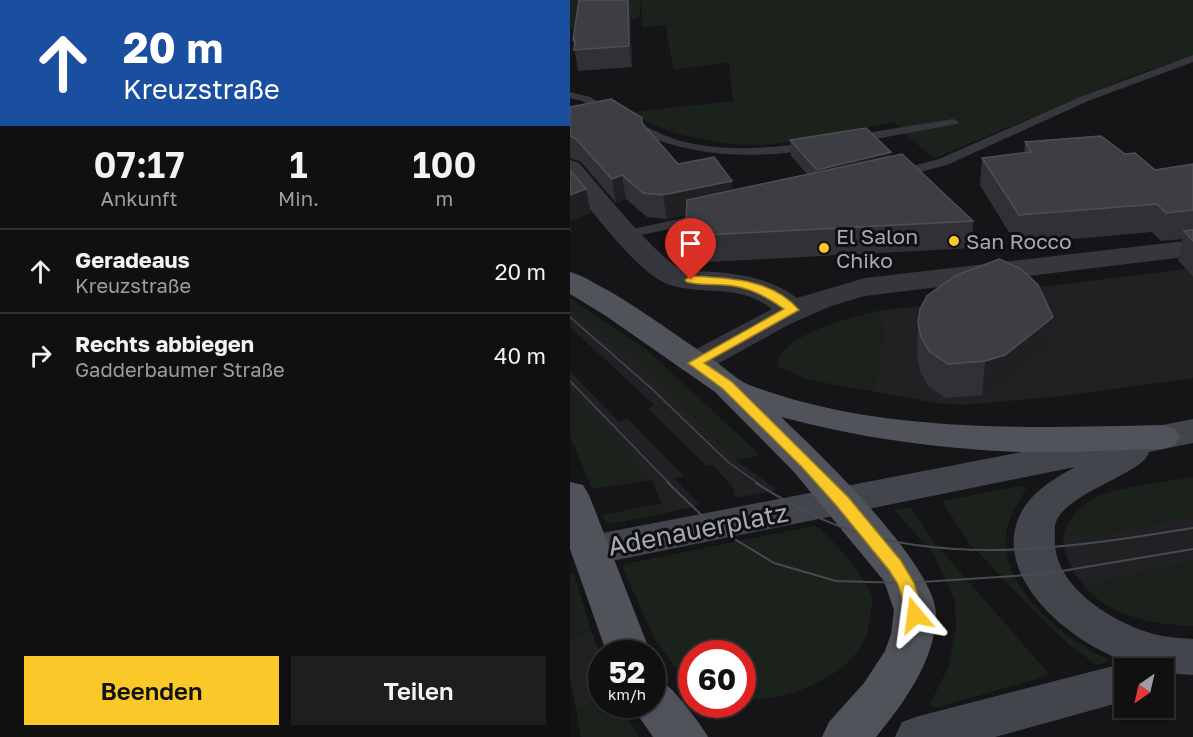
<!DOCTYPE html>
<html lang="de">
<head>
<meta charset="utf-8">
<style>
	:root { --surface:#101011; --page:#1e1e1f; --text:#f1f3f6; --muted:#9c9d9f; --line:#303031; --accent:#fac929 }
	body { margin:0; font-family:"Golos Text",sans-serif; background:var(--page); color:var(--text); height:100vh; display:flex; flex-direction:column; font-size:22px; white-space:nowrap }
	* { box-sizing:border-box; margin:0 }
	p { font-size:20px; color:var(--muted) }
	.icon { flex:none; width:33px; height:33px; fill:none; stroke:currentColor; stroke-width:2; stroke-linecap:round; stroke-linejoin:round }
	.map { position:relative; flex:1; overflow:hidden }
	.sheet { display:flex; flex-direction:column; background:var(--surface); width:570px }
	.sheet>* { flex:none }
	.top-card { background:#1a4fa0; color:#fff; overflow:hidden }
	.needle { width:39px; rotate:214deg }
	.buttons { position:absolute; left:544px; top:658px; display:grid; gap:12px }
	.buttons a { display:grid; place-items:center; width:60px; height:60px; border-radius:0px; background:var(--surface); box-shadow:0 2px 4px #0004,0 0 0 2px var(--line); font-size:30px }
	.speed { position:absolute; left:18px; top:640px; display:flex; gap:12px; font-size:30px; font-weight:700; text-align:center }
	.speed>* { display:grid; place-content:center; width:78px; height:78px; border-radius:50%; background:var(--surface); box-shadow:0 2px 4px #0004,0 0 0 2px var(--line); line-height:1 }
	.speed small { font-size:15px; font-weight:400 }
	.speed .limit { border:9px solid #d22; background:#fff; color:#111 }
	.pin { position:absolute; display:grid; place-items:center; width:51px; height:51px; color:#fff; margin:-62px -26px; border-radius:50% 50% 50% 0; rotate:-45deg; box-shadow:0 0 6px #0007 }
	.pin .icon { rotate:45deg }
	.me { position:absolute; width:66px; margin:-33px; rotate:344deg; stroke-linejoin:round; filter:drop-shadow(0 0 4px #0008) }
	.turn { display:flex; align-items:center; gap:21px; height:126px; padding:0 24px; font-size:27px }
	.turn .icon { width:78px; height:78px; stroke-width:2.5 }
	.turn b { display:block; font-size:42px; line-height:51px }
	.eta { display:flex; justify-content:space-evenly; align-items:center; height:102px; text-align:center }
	.eta b { font-size:36px; font-weight:600; line-height:42px }
	.primary-button { display:flex; gap:12px; margin-top:auto; padding:12px 24px }
	.primary-button a { flex:1; height:69px; border-radius:0px; background:var(--accent); color:#111; font-size:24px; font-weight:600; line-height:69px; text-align:center }
	.primary-button a+a { background:var(--page); color:var(--text) }
	ul { padding:0; list-style:none }
	li { display:flex; align-items:center; gap:18px; height:84px; padding:0 24px; border-top:2px solid var(--line) }
	li div { flex:1 }
	li b { display:block; font-size:22px }
	li em { font-style:normal }
	main { display:flex; flex:1; min-height:0 }
	.map>svg:first-child { display:block }
	.built { fill:#212124 }
	.green { fill:#1b221c }
	.lines { fill:none; stroke-linecap:round; stroke-linejoin:round }
	.lane { fill:#36363c; fill-rule:evenodd }
	.street { fill:#36363c; fill-rule:evenodd }
	.secondary { fill:#43454c; fill-rule:evenodd }
	.primary { fill:#51535b; fill-rule:evenodd }
	.tram-far1 { stroke:#484a51; stroke-width:1.5 }
	.tram { stroke:#484a51; stroke-width:2 }
	.wall { fill:#313135 }
	.shaded-wall { fill:#202023 }
	.building { fill:#3d3e43; stroke:#4e4f55; stroke-width:1.5 }
	.route { fill:#fac929; stroke:#a2831b; stroke-width:1.5 }
	.poi-dot { fill:#fac929; stroke:#101012; stroke-width:2 }
	.labels { text-anchor:middle; dominant-baseline:central; stroke-width:6; stroke-linejoin:round; paint-order:stroke }
	.poi-label { font-size:21px; fill:#a6aab8; stroke:#101012; text-anchor:start }
	.near-street-label { font-size:26px; fill:#a6aab8; stroke:#101012 }
</style>
</head>
<body>
<main>
<section class="sheet">
<div class="top-card">
<div class="turn"><svg class="icon" aria-label="ahead" viewBox="0 0 24 24"><path d="M12 20V5M6 11l6-6 6 6"/></svg><div><b>20 m</b>Kreuzstraße</div></div>
</div>
<div class="eta">
<div><b>07:17</b><p>Ankunft</p></div>
<div><b>1</b><p>Min.</p></div>
<div><b>100</b><p>m</p></div>
</div>
<ul>
<li><svg class="icon" aria-label="ahead" viewBox="0 0 24 24"><path d="M12 20V5M6 11l6-6 6 6"/></svg><div><b>Geradeaus</b><p>Kreuzstraße</p></div><em>20 m</em></li>
<li><svg class="icon" aria-label="right" viewBox="0 0 24 24"><path d="M7 20v-9h11M14 6l5 5-5 5"/></svg><div><b>Rechts abbiegen</b><p>Gadderbaumer Straße</p></div><em>40 m</em></li>
</ul>
<div class="primary-button"><a>Beenden</a><a>Teilen</a></div>
</section>
<div class="map">
<svg width="623" height="737" viewBox="0 0 623 737">
	<rect width="100%" height="100%" fill="#151517"/>
	<path class="built" d="M623,268V378L493,396L393,405L366,403L301,391L310,369L308,352L315,332L308,311L359,305L357,301Z
		M0,308L64,358L166,460L207,490L165,498L163,488L143,465L137,466L78,409L84,405L0,327Z
		M0,371L49,422L57,418L114,476L104,478L130,505L95,513L82,480L0,389Z
		M623,517V561L515,587L503,571L495,553L493,536L538,533Z
		M21,630L31,658V703L6,709L0,677V640Z"/>
	<path class="green" d="M0,0H623V55L554,79L365,158L335,135L324,122C284,130 245,139 205,144C168,149 92,137 63,112L163,101L159,62L104,70L95,25L72,27L71,0L69,18L0,29Z
		M0,298L77,350L189,454L188,456L166,460L64,358L0,308Z
		M308,311L315,332L308,352L310,369L301,391L238,380L207,366C210,334 283,317 308,311Z
		M0,389L82,480L22,489L0,435Z
		M623,477V517L538,533L493,536C499,520 509,505 526,497C549,487 596,482 623,477Z
		M451,486L456,489C448,503 437,519 436,536C431,589 493,637 535,658L538,662L527,665L502,647L474,621L399,543L372,501Z
		M93,503L95,513L39,524L35,522L32,515Z
		M341,507L363,541L480,675L365,708L360,704L378,668L386,629L385,601L363,553L325,511L327,509Z
		M244,526L250,528C264,543 299,578 302,598C303,603 301,611 300,616C298,623 298,633 295,639C277,678 213,703 173,699L172,654H122L121,685L116,681L85,640L53,568L55,564Z
		M623,561V626C586,625 541,617 515,587Z
		M4,574L21,630L0,640V575Z
		M31,703L50,705L69,737H11L6,709Z"/>
	<g class="lines">
		<path class="lane" d="M623,55V62L518,101L377,165L327,178L321,174L323,171L369,159L510,97Z
			M0,92L20,97L49,113L43,116L39,115L12,101L0,98Z
			M383,119L389,122L387,124L284,143L278,139L284,135Z
			M67,124C82,128 95,137 111,141C153,152 197,149 240,142L246,146L240,150C178,159 120,157 63,130V126Z
			M138,213L145,217L143,220L57,238L50,234L57,230Z"/>
		<path class="street" d="M0,160L9,163C28,184 89,261 112,269C122,272 134,271 144,272C175,274 202,280 227,298L295,278L623,240V256L295,296L261,306L218,325L137,370L125,373L113,370L109,363L113,356L202,309C169,283 137,296 100,285C68,275 23,211 0,184Z"/>
		<path class="secondary" d="M623,419V443L579,452C575,473 497,492 486,522C484,525 485,532 485,536C481,583 537,619 577,632C592,637 607,638 623,639V675L594,673V669C533,669 423,592 447,522C456,495 483,479 505,467L22,565L8,561L2,550L8,539L22,535Z
			M555,663L571,669H555V701L425,737H325L332,722L349,716Z"/>
		<path class="primary" d="M0,272C15,276 27,285 41,292C76,313 109,337 143,360C154,367 166,379 177,384C306,434 456,428 592,425L605,429L610,437L605,445L592,449C545,450 497,453 450,452C369,449 289,438 211,417C248,452 368,567 366,616C365,661 333,704 306,737H252L259,722L294,683L315,651L321,634L324,610L314,581L224,472L145,392L36,316L0,294Z
			M0,482L13,485L19,495L81,654H37L0,549Z
			M82,680C87,682 92,683 96,685C105,690 133,727 138,737H83L61,705H82Z"/>
		<path class="tram-far1" d="M0,317L82,389L158,462L189,484
			M0,381L100,484"/>
		<path class="tram" d="M98,483L143,526L204,563L266,581L336,583L474,574L623,549
			M186,483C216,502 246,519 280,530C390,566 511,546 623,528"/>
	</g>
	<path class="wall" d="M9,0H60L62,67L8,71L3,40Z
		M0,107L73,124L108,164L163,190L237,174L221,156L220,140L321,152V156L403,221L402,248L119,263L115,236L116,215L97,219L77,217L56,199L46,203L11,162L0,158Z
		M455,142L555,154L585,170L623,164V277L608,260L612,239L591,241L582,232L446,244L410,185L412,158L454,153Z
		M483,317L479,351L432,389L412,395L376,398L358,386L350,371L347,356L348,323Z"/>
	<path class="shaded-wall" d="M58,0H60L62,67L59,46Z
		M321,152V169L247,186V170Z
		M52,175L56,199L46,203L42,179Z
		M162,181L164,205L97,219L93,195Z
		M16,189L21,213L0,221L2,232H0V195Z
		M483,317L479,351L432,389L412,395L415,361Z"/>
	<path class="building" d="M9,0H58L59,46L4,50L5,40H3Z
		M41,99L72,118V123L108,164L144,157L162,181L93,195L73,193L52,175L42,179L6,139L0,136V107Z
		M296,128L321,152L247,170L220,140Z
		M531,136L555,154L565,153L585,170L623,164V210L596,213L587,204L449,215L412,158L461,152L455,142Z
		M332,154L403,221L115,236L117,200Z
		M0,170L16,189L0,195Z
		M623,230V241L614,231Z
		M429,259L451,269L468,285L483,317L435,355L415,361L378,364L359,351L351,337L348,323L350,309L357,296L385,276Z"/>
	<path class="route" d="M121,276C159,278 203,279 229,310L134,363L162,382L278,497L331,561L344,583L354,615L352,620L345,622L339,620L328,584L319,570L266,505L232,467L152,388L118,363L214,309C199,298 183,289 164,286C149,283 132,286 117,282L115,280Z"/>
	<g class="poi-dot">
		<circle cx="384" cy="241" r="6"/>
		<circle cx="254" cy="248" r="6"/>
	</g>
	<g class="labels">
		<g class="poi-label">
			<text x="266" y="236">El Salon<tspan x="266" dy="24">Chiko</tspan></text>
			<text x="396" y="241">San Rocco</text>
		</g>
		<g class="near-street-label">
			<text transform="translate(128 529) rotate(-11)">Adenauerplatz</text>
		</g>
	</g>
</svg>
<div class="buttons">
<a><svg class="needle" viewBox="-14 -14 28 28"><path d="M0-13l5 13h-10z" fill="#e53935"/><path d="M0 13l5-13h-10z" fill="#9c9d9f"/></svg></a>
</div>
<div class="speed"><div>52<small>km/h</small></div><div class="limit">60</div></div>
<div class="pin" style="left:121px;top:280px;background:#d93025"><svg class="icon" aria-label="arrive" viewBox="0 0 24 24"><path d="M6 21V4h12l-3 4 3 4H6"/></svg></div>
<svg class="me" style="left:345px;top:615px" viewBox="-20 -20 40 40"><path d="M0-17L14 15 0 8-14 15z" fill="#fac929" stroke="#fff" stroke-width="4"/></svg>
</div>
</main>
</body>
</html>
